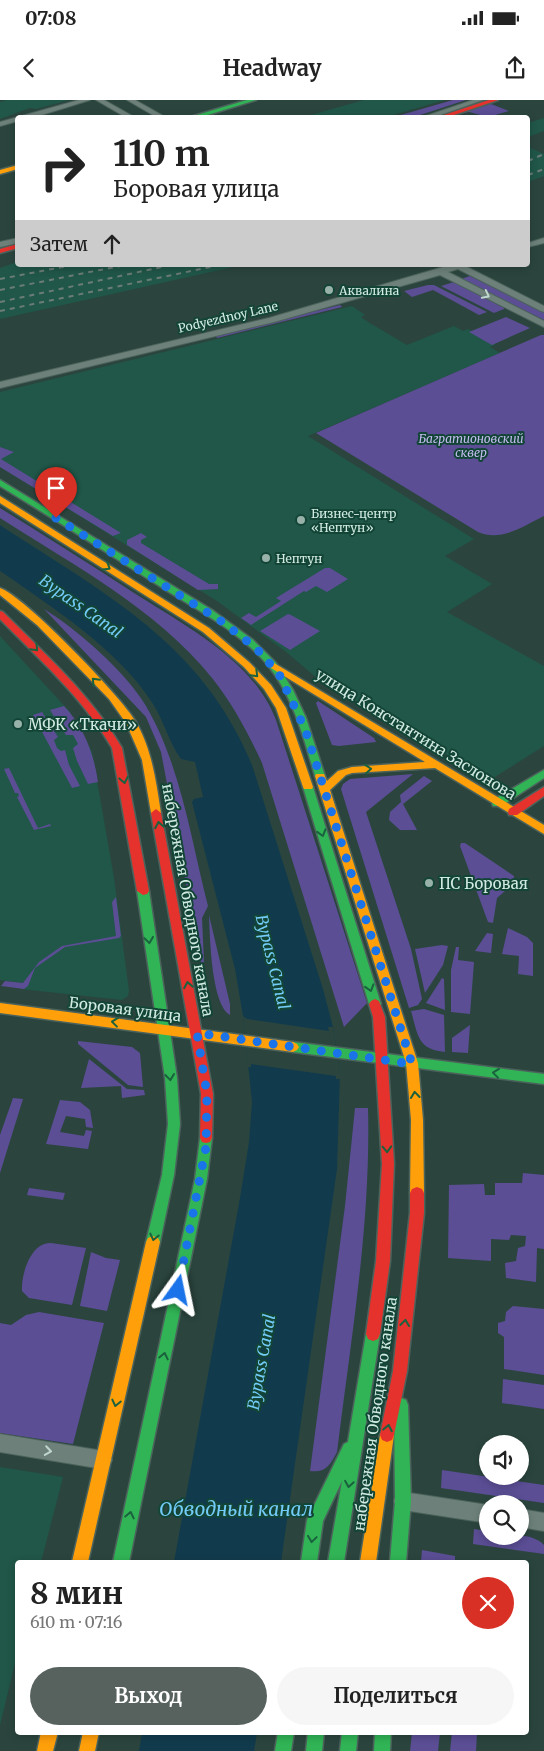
<!DOCTYPE html>
<html lang="ru">
<head>
<meta charset="utf-8">
<style>
	:root { --surface:#fff; --page:#f6f6f6; --text:#222; --muted:#767676; --accent:#57625f }
	body { margin:0; font-family:Merriweather,serif; background:var(--page); color:var(--text); height:100vh; display:flex; flex-direction:column; font-size:19px; white-space:nowrap }
	* { box-sizing:border-box; margin:0 }
	p { font-size:16px; color:var(--muted) }
	.icon { flex:none; width:28px; height:28px; fill:none; stroke:currentColor; stroke-width:2; stroke-linecap:round; stroke-linejoin:round }
	.map { position:relative; flex:1; overflow:hidden }
	.side { position:absolute; left:15px; top:1460px; width:514px; height:175px; display:flex; flex-direction:column; background:var(--surface); border-radius:5px; box-shadow:0 2px 8px #0003 }
	.side>* { flex:none }
	.guide { position:absolute; left:15px; top:15px; width:515px; height:152px; border-radius:5px; box-shadow:0 2px 8px #0003; background:#fff; color:var(--text); overflow:hidden }
	.buttons { position:absolute; left:479px; top:1335px; display:grid; gap:10px }
	.buttons a { display:grid; place-items:center; width:50px; height:50px; border-radius:50%; background:var(--surface); box-shadow:0 2px 8px #0003; font-size:25px }
	.pin { position:absolute; display:grid; place-items:center; width:42px; height:42px; color:#fff; margin:-51px -21px; border-radius:50% 50% 50% 0; rotate:-45deg; box-shadow:0 0 5px #0007 }
	.pin .icon { rotate:45deg }
	.me { position:absolute; width:55px; margin:-28px; rotate:12deg; stroke-linejoin:round; filter:drop-shadow(0 0 4px #0008) }
	.turn { display:flex; align-items:center; gap:18px; height:105px; padding:0 15px; font-size:22px }
	.turn .icon { width:65px; height:65px; stroke-width:2.5 }
	.turn b { display:block; font-size:35px; line-height:42px }
	.then { display:flex; align-items:center; height:48px; padding:0 15px; background:#0003; gap:10px; font-size:19px }
	.round { display:grid; place-items:center; flex:none; width:52px; height:52px; border-radius:26px; background:var(--page) }
	.headline { display:flex; align-items:center; justify-content:space-between; height:85px; padding:0 15px }
	h1 { font-size:30px; font-weight:700; line-height:38px }
	.button { display:flex; gap:10px; margin-top:auto; padding:10px 15px }
	.button a { flex:1; height:58px; border-radius:30px; background:var(--accent); color:#fff; font-size:20px; font-weight:700; line-height:58px; text-align:center }
	.button a+a { background:var(--page); color:var(--text) }
	.status { display:flex; justify-content:space-between; align-items:center; height:35px; padding:0 25px; background:var(--surface); direction:ltr }
	.status svg { height:14px; fill:currentColor }
	header { display:flex; justify-content:space-between; align-items:center; height:65px; padding:0 15px; background:var(--surface); font-size:22px; font-weight:700 }
	.map>svg:first-child { display:block }
	.built { fill:#205748 }
	.green { fill:#5b4e95 }
	.water { fill:#113b4d }
	.pier { fill:#2b453e }
	.lines { fill:none; stroke-linecap:round; stroke-linejoin:round }
	.street-casing { stroke:#4c635c; stroke-width:2 }
	.fast-casing { stroke:#4c635c; stroke-width:3 }
	.slow-casing { stroke:#4c635c; stroke-width:3 }
	.jam-casing { stroke:#4c635c; stroke-width:3 }
	.street { fill:#6d817a; fill-rule:evenodd }
	.fast { fill:#30b455; fill-rule:evenodd }
	.slow { fill:#ff9f0a; fill-rule:evenodd }
	.jam { fill:#e5322d; fill-rule:evenodd }
	.rail { stroke:#6b7c77; stroke-width:2; stroke-dasharray:5 5; stroke-linecap:butt }
	.oneway { stroke:#bed6cd }
	.oneway2 { stroke:#1a613e }
	.route { stroke:#1a73e8; stroke-width:9; stroke-dasharray:0 16.2 }
	.poi-dot { fill:#98b1a9; stroke:#134537; stroke-width:2 }
	.labels { text-anchor:middle; dominant-baseline:central; stroke-width:4; stroke-linejoin:round; paint-order:stroke }
	.far-poi-label { font-size:12px; fill:#d2ebe2; stroke:#134537; text-anchor:start }
	.far-street-label { font-size:12px; fill:#d2ebe2; stroke:#134537 }
	.far-park-label { font-size:12px; font-style:italic; fill:#c4bdef; stroke:#134537 }
	.poi-label { font-size:15px; fill:#d2ebe2; stroke:#134537; text-anchor:start }
	.street-label { font-size:15px; fill:#d2ebe2; stroke:#134537 }
	.water-label { font-size:16px; font-style:italic; fill:#73cbf7; stroke:#134537 }
	.near-water-label { font-size:19px; font-style:italic; fill:#73cbf7; stroke:#134537 }
</style>
</head>
<body>
<div class="status"><b>07:08</b><svg viewBox="0 0 49 12"><path d="M0 12V9h3v3zM5 12V6h3v6zM10 12V3h3v9zM15 12V0h3v12zM26 1h20v11H26zM47 4h2v5h-2z"/></svg></div>
<header><svg class="icon" aria-label="back" viewBox="0 0 24 24"><path d="M15 5l-7 7 7 7"/></svg>Headway<svg class="icon" aria-label="share" viewBox="0 0 24 24"><path d="M12 15V3M7 8l5-5 5 5M5 13v7h14v-7"/></svg></header>
<div class="map">
<svg width="544" height="1651" viewBox="0 0 544 1651">
	<rect width="100%" height="100%" fill="#2b453e"/>
	<path class="built" d="M7,0H69L36,9L30,8L0,19V2Z
		M364,0H445L386,17H304Z
		M544,18V31L528,37V23Z
		M528,47L544,54V76L528,82Z
		M17,162L18,165H242L0,219V168Z
		M352,206L365,215L361,217L368,222L407,245L454,226L463,231L468,229L496,244L490,247L500,253L308,336L474,439L445,456L492,484L447,512L544,566V646L490,680L318,579L285,551L217,501L0,367V292Z
		M0,536L70,612L92,652L114,778L129,891L128,896L122,900L21,889L23,883L0,880Z
		M0,1367L63,1377L41,1462H18L17,1555L0,1625Z"/>
	<path class="green" d="M453,0H466L414,17H394Z
		M491,4L509,11L488,17L469,12L458,14Z
		M470,176L544,212V220L461,179Z
		M454,182L504,208V209L494,213L441,186Z
		M428,185H434L487,212L479,215L433,190L412,197L404,191Z
		M340,205L342,207L217,238L216,236Z
		M506,217L530,228L492,245L469,232Z
		M541,235H544V416C523,426 502,442 478,432L316,333Z
		M0,347L14,352L1,359L121,433L113,436L0,367Z
		M0,408C44,435 88,463 131,491C183,525 253,559 276,620L367,903L344,927L262,663C248,633 233,604 212,578C157,509 73,465 0,418Z
		M141,433L147,437L141,440V443L209,484H218V489L198,490L127,445V440Z
		M325,468H330L348,479L327,492L316,486L306,492L304,491L251,525L241,518L249,513L256,517L281,501L276,498Z
		M44,509C78,530 126,572 146,606C181,666 191,740 208,806L202,818L204,862L201,863L161,652L146,617Z
		M288,514L291,515L320,531L290,550L260,531Z
		M318,601L374,638L376,642L339,646L332,645L316,603Z
		M64,606C84,627 94,654 98,682L88,684L77,661L73,648L78,644L73,635H66L50,610Z
		M42,612L58,637L54,640L57,648L61,651L65,650L69,665L80,686L72,688L33,615Z
		M9,668L38,728L50,724L51,726L34,730L17,697L19,696L18,693H15L4,669Z
		M413,674L366,712L411,849L422,899L418,905L409,908L341,689L343,684L350,679Z
		M424,676L432,681L403,704L417,730H400L389,720L390,712L401,702L400,695Z
		M461,743H465L514,776V783L497,798L493,823L488,822L460,746Z
		M116,797L121,836L119,838L65,847L35,868L28,886L24,889L1,886L5,881L23,883L39,862L62,846L116,836L112,802Z
		M209,815L230,904V915C211,904 210,836 209,815Z
		M508,828L527,837L533,843V876L518,874L519,856L502,854Z
		M487,833L493,834L491,853L475,851Z
		M442,845L448,846L443,865L425,893L415,849Z
		M456,847H459L458,860L474,862L470,914L451,912V870Z
		M442,878L444,879L445,910L426,903Z
		M424,909L444,915L445,952C417,949 418,935 411,911Z
		M470,925L468,953L452,952V938Z
		M78,941L132,947L140,953L143,987L128,985L78,944Z
		M89,959L127,989L144,990L145,995L122,998L121,986L81,988Z
		M13,998L23,999L0,1073V1035Z
		M60,1000L80,1002L90,1010L93,1028L86,1027L85,1019L66,1016L60,1032L84,1036L86,1030L92,1031L88,1049L46,1044Z
		M355,1008H368C371,1124 351,1238 337,1352C330,1365 326,1373 310,1371L345,1106Z
		M523,1073L544,1075V1149L537,1148L536,1182L506,1178L505,1163L516,1161L518,1148L525,1146L526,1136L511,1135L509,1140L491,1139V1161L448,1158L449,1085L484,1084L485,1095H495V1083H522Z
		M29,1088L65,1093L63,1100L27,1095Z
		M51,1143L86,1148L72,1205L29,1198L22,1191C21,1174 31,1142 51,1143Z
		M91,1152L106,1158L120,1160L107,1211L80,1206Z
		M513,1206L544,1209V1275L504,1269V1237L498,1233V1223L505,1221L506,1212Z
		M39,1212L104,1223L73,1344L0,1333V1223L11,1225L26,1215Z
		M503,1279L544,1285V1309L502,1303Z
		M442,1370L544,1385V1403L441,1388Z
		M474,1429L487,1431L488,1436C504,1436 532,1431 544,1445V1454L473,1444Z
		M422,1450L455,1456V1462H421Z
		M452,1632L477,1633L476,1651H450Z
		M412,1633H440L438,1651H410Z"/>
	<path class="water" d="M0,425C105,494 202,543 252,665L323,889L333,927L340,973L337,1069L281,1462H174L240,1098L249,1042L252,1002L243,916L235,869L192,702L194,699L203,697L195,662L181,659C169,643 164,621 153,604C119,550 52,507 0,471Z
		M142,1633V1632L257,1633L254,1651H139Z"/>
	<path class="pier" d="M243,916L247,919L329,931L328,927H333L341,979H336V976L251,964V967H248Z"/>
	<g class="lines">
		<g class="street-casing">
			<path id="street" d="M79,0H90L32,18H18V21L0,26V22Z
				M96,0H104L136,18H127Z
				M127,0H135L167,18H158Z
				M473,0H483L432,18H420Z
				M18,138V143L0,147V142Z
				M544,138V143L528,147V143Z
				M450,165H469L467,167L544,206V212L541,211L458,169L448,172L544,221V227L440,175L274,222L0,288V282L269,218Z
				M0,1334L103,1351L109,1354L112,1360L109,1366L103,1369L0,1352Z
				M403,1392L488,1405V1423L403,1410L396,1408L394,1401L396,1394Z
				M520,1409L544,1413V1431L520,1427Z"/>
		</g>
		<g class="fast-casing">
			<path id="fast" d="M247,0H256L198,18H187Z
				M0,380L212,510L253,540L276,563L293,590L306,618L325,676L324,678H316L315,676C304,639 294,599 270,568C242,532 198,511 161,487C107,453 54,419 0,386Z
				M544,670V678L501,706H493L492,703L493,700Z
				M308,683L313,687L381,904L379,907H371L369,904L303,687Z
				M143,787L149,791L177,978L180,1024L174,1075L160,1142L158,1146L153,1148L148,1146L146,1142L162,1075L168,1024L165,978L137,791Z
				M293,942L544,974V984L293,952L289,950L287,947L289,944Z
				M206,1033L210,1034L212,1038L207,1079L129,1462H113L195,1079L200,1038L202,1034Z
				M373,1227L378,1229L380,1234L344,1462H328L342,1381L323,1421L317,1462H301L307,1420L344,1344L348,1342L366,1234L368,1229Z
				M401,1298L406,1300L408,1305L411,1401L406,1462H390L395,1401L394,1305L396,1300Z
				M278,1632H294L291,1651H275Z
				M308,1632H324L322,1651H306Z
				M342,1632H358L356,1651H340Z
				M375,1632H391L390,1651H374Z"/>
		</g>
		<g class="slow-casing">
			<path id="slow" d="M18,65V69L0,74V70Z
				M0,396L209,528L250,563L271,585L286,608L313,687L312,689H304L303,687L276,608L264,589L244,567L203,532L0,403Z
				M0,488C24,496 122,597 136,622C152,650 156,681 161,713L160,716H152L151,713L142,660L126,623L109,599L37,525L0,495Z
				M274,563L544,725V734L435,668L352,673L346,675L330,690L418,963L423,1020L424,1093L422,1097L417,1099L412,1097L410,1093L411,1020L406,963L315,676L316,674H324L327,681L338,671L352,667L425,662L271,568V564Z
				M0,903L293,942L297,944L299,947L297,950L293,952L0,913Z
				M153,1136L158,1138L160,1142L88,1462H72L146,1142L148,1138Z
				M387,1328L392,1330L394,1335L376,1462H360L380,1335L382,1330Z
				M41,1632H58L53,1651H37Z
				M83,1632H99L95,1651H79Z"/>
		</g>
		<g class="jam-casing">
			<path id="jam" d="M489,0H498L445,18H435Z
				M18,144V148L0,153V149Z
				M0,511L3,512C46,555 91,595 122,648L149,791L147,794L143,795L137,791L112,648C83,598 40,560 0,519Z
				M544,687V696L517,715H509L508,712L509,709Z
				M156,709L161,713L213,994L212,1038L210,1042L206,1043L202,1042L200,1038L201,994L151,713Z
				M375,899L379,901L385,917L394,1064L390,1161L380,1234L378,1239L373,1241L368,1239L366,1234L376,1161L382,1064L373,917L369,904L371,901Z
				M417,1087L422,1089L424,1093V1113L407,1271L394,1335L392,1340L387,1342L382,1340L380,1335L393,1271L410,1113V1093L412,1089Z"/>
		</g>
		<use href="#street" class="street"/>
		<use href="#fast" class="fast"/>
		<use href="#slow" class="slow"/>
		<use href="#jam" class="jam"/>
		<path class="rail" d="M528,61L544,54
			M528,75L544,69
			M0,179L73,165
			M0,190L125,165
			M0,202L171,165
			M0,211L220,165"/>
	</g>
	<defs><path id="oneway-chevron" d="M-2-3.5L2.5 0L-2 3.5" fill="none" stroke-width="1.6" stroke-linecap="round" stroke-linejoin="round" transform="scale(1.25)"/></defs>
	<g class="oneway">
		<use href="#oneway-chevron" transform="translate(486 195) rotate(27)"/>
		<use href="#oneway-chevron" transform="translate(48 1351) rotate(9)"/>
	</g>
	<g class="oneway2">
		<use href="#oneway-chevron" transform="translate(107 467) rotate(32)"/>
		<use href="#oneway-chevron" transform="translate(35 548) rotate(46)"/>
		<use href="#oneway-chevron" transform="translate(255 574) rotate(45)"/>
		<use href="#oneway-chevron" transform="translate(95 581) rotate(-134)"/>
		<use href="#oneway-chevron" transform="translate(368 669) rotate(-5)"/>
		<use href="#oneway-chevron" transform="translate(124 680) rotate(79)"/>
		<use href="#oneway-chevron" transform="translate(159 725) rotate(-100)"/>
		<use href="#oneway-chevron" transform="translate(322 733) rotate(73)"/>
		<use href="#oneway-chevron" transform="translate(149 840) rotate(82)"/>
		<use href="#oneway-chevron" transform="translate(188 885) rotate(-100)"/>
		<use href="#oneway-chevron" transform="translate(370 888) rotate(73)"/>
		<use href="#oneway-chevron" transform="translate(115 922) rotate(-173)"/>
		<use href="#oneway-chevron" transform="translate(496 973) rotate(-173)"/>
		<use href="#oneway-chevron" transform="translate(170 977) rotate(83)"/>
		<use href="#oneway-chevron" transform="translate(415 995) rotate(-96)"/>
		<use href="#oneway-chevron" transform="translate(387 1049) rotate(88)"/>
		<use href="#oneway-chevron" transform="translate(154 1137) rotate(103)"/>
		<use href="#oneway-chevron" transform="translate(405 1223) rotate(-84)"/>
		<use href="#oneway-chevron" transform="translate(164 1256) rotate(-78)"/>
		<use href="#oneway-chevron" transform="translate(116 1303) rotate(103)"/>
		<use href="#oneway-chevron" transform="translate(388 1328) rotate(-79)"/>
		<use href="#oneway-chevron" transform="translate(349 1384) rotate(99)"/>
		<use href="#oneway-chevron" transform="translate(130 1415) rotate(-78)"/>
		<use href="#oneway-chevron" transform="translate(312 1439) rotate(98)"/>
	</g>
	<g class="lines">
		<path class="route" d="M56,418L221,521L256,548L279,574L305,629L412,964L197,933L207,994L206,1047L178,1190"/>
	</g>
	<g class="poi-dot">
		<circle cx="329" cy="190" r="5"/>
		<circle cx="301" cy="420" r="5"/>
		<circle cx="266" cy="458" r="5"/>
		<circle cx="18" cy="624" r="5"/>
		<circle cx="429" cy="783" r="5"/>
	</g>
	<g class="labels">
		<g class="far-poi-label">
			<text x="339" y="190">Аквалина</text>
			<text x="311" y="413">Бизнес-центр<tspan x="311" dy="14">«Нептун»</tspan></text>
			<text x="276" y="458">Нептун</text>
		</g>
		<g class="far-street-label">
			<text transform="translate(228 217) rotate(-13)">Podyezdnoy Lane</text>
		</g>
		<g class="far-park-label">
			<text x="471" y="338">Багратионовский<tspan x="471" dy="14">сквер</tspan></text>
		</g>
		<g class="poi-label">
			<text x="28" y="624">МФК «Ткачи»</text>
			<text x="439" y="783">ПС Боровая</text>
		</g>
		<g class="street-label">
			<text transform="translate(416 634) rotate(32)">улица Константина Заслонова</text>
			<text transform="translate(188 800) rotate(80)">набережная Обводного канала</text>
			<text transform="translate(125 909) rotate(7)">Боровая улица</text>
			<text transform="translate(375 1314) rotate(-82)">набережная Обводного канала</text>
		</g>
		<g class="water-label">
			<text transform="translate(81 506) rotate(35)">Bypass Canal</text>
			<text transform="translate(273 862) rotate(76)">Bypass Canal</text>
			<text transform="translate(261 1262) rotate(-80)">Bypass Canal</text>
		</g>
		<g class="near-water-label">
			<text x="236" y="1409">Обводный канал</text>
		</g>
	</g>
</svg>
<div class="buttons">
<a><svg class="icon" aria-label="sound" viewBox="0 0 24 24"><path d="M4 9h4l5-4v14l-5-4H4zM17 9q2 3 0 6"/></svg></a>
<a><svg class="icon" aria-label="search" viewBox="0 0 24 24"><circle cx="10" cy="10" r="6"/><path d="M15 15l6 6"/></svg></a>
</div>
<div class="pin" style="left:56px;top:418px;background:#d93025"><svg class="icon" aria-label="arrive" viewBox="0 0 24 24"><path d="M6 21V4h12l-3 4 3 4H6"/></svg></div>
<svg class="me" style="left:178px;top:1190px" viewBox="-20 -20 40 40"><path d="M0-17L14 15 0 8-14 15z" fill="#1a73e8" stroke="#fff" stroke-width="4"/></svg>
<div class="guide">
<div class="turn"><svg class="icon" aria-label="right" viewBox="0 0 24 24"><path d="M7 20v-9h11M14 6l5 5-5 5"/></svg><div><b>110 m</b>Боровая улица</div></div>
<div class="then">Затем<svg class="icon" aria-label="ahead" viewBox="0 0 24 24"><path d="M12 20V5M6 11l6-6 6 6"/></svg></div>
</div>
<section class="side">
<div class="headline"><div><h1>8 мин</h1><p>610 m · 07:16</p></div><a class="round" style="background:#d93025;color:#fff"><svg class="icon" aria-label="close" viewBox="0 0 24 24"><path d="M6 6l12 12M18 6L6 18"/></svg></a></div>
<div class="button"><a>Выход</a><a>Поделиться</a></div>
</section>
</div>
</body>
</html>
